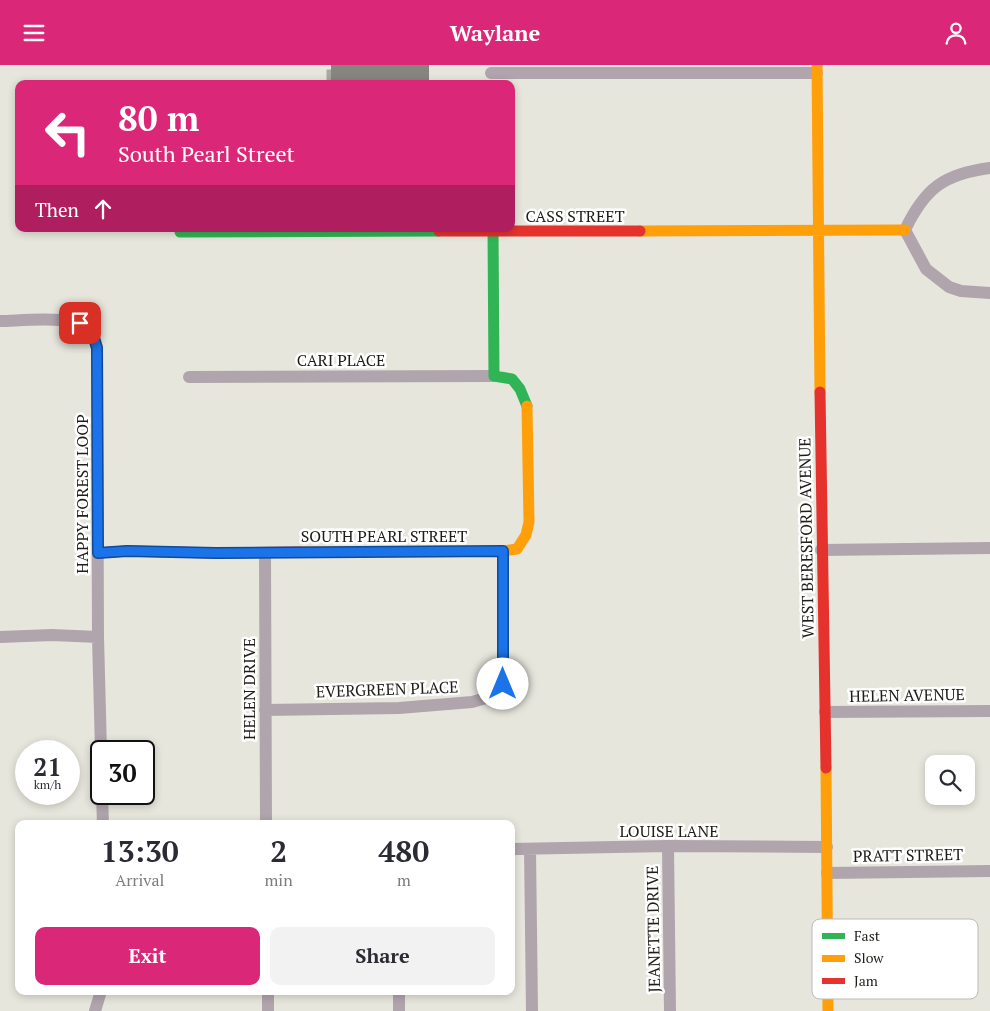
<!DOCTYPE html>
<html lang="en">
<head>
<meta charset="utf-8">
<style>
	:root { --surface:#fff; --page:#f2f2f3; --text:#2b2b33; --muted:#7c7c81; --accent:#db2777 }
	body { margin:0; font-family:"PT Serif",serif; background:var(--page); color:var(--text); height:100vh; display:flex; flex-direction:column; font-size:19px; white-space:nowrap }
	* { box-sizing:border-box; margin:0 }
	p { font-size:16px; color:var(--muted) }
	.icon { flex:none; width:28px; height:28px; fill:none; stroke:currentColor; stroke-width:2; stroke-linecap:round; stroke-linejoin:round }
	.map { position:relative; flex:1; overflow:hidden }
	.sheet { position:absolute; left:15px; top:755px; width:500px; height:175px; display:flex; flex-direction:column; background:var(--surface); border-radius:10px; box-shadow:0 2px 8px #0003 }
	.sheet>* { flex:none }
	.hud { position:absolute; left:15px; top:15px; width:500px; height:152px; border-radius:10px; box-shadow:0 2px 8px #0003; background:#db2777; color:#fff; overflow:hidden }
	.buttons { position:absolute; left:925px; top:690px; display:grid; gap:10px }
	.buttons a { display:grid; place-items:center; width:50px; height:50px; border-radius:10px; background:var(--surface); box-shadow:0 2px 8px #0003; font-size:25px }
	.speed { position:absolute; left:15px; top:675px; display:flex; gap:10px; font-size:25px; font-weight:700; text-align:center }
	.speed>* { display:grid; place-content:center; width:65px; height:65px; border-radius:50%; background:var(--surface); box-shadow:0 2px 8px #0003; line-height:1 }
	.speed small { font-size:12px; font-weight:400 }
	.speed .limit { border:2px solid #111; border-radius:8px; background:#fff; color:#111 }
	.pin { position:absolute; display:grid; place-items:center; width:42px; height:42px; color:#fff; margin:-21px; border-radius:10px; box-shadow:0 2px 8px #0006 }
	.me { position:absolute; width:55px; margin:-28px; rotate:0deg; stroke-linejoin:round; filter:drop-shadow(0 0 4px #0008) }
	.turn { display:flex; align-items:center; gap:18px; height:105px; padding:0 20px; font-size:22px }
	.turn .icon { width:65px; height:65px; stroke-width:2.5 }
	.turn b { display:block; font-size:35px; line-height:42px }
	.then { display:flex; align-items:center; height:48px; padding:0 20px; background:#0003; gap:10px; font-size:19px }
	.eta { display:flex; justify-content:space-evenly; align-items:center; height:85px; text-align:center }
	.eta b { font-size:30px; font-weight:700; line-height:35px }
	.button { display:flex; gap:10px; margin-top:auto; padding:10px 20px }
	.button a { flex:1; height:58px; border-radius:10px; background:var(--accent); color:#fff; font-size:20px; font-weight:700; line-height:58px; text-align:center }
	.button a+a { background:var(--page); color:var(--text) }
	header { display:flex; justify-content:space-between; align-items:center; height:65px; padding:0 20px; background:var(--accent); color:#fff; font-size:22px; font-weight:700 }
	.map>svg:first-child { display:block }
	.building { fill:#86857e; filter:url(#shadow) }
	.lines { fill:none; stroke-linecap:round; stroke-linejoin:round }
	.street { stroke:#b1a5ad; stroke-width:12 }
	.fast { stroke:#30b455; stroke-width:11 }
	.slow { stroke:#ff9f0a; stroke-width:11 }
	.jam { stroke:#e5322d; stroke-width:11 }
	.route-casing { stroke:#114b97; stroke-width:12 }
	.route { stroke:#1a73e8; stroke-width:9 }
	.labels { text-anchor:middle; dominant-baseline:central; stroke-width:5; stroke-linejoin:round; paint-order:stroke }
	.street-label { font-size:16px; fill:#1e1d17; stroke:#fff }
	.key { fill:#fff; stroke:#bcbbb9; stroke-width:1 }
	.key-label { font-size:14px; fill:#1e1d17 }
</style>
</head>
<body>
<header><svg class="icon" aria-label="menu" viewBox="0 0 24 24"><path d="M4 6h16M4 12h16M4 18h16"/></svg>Waylane<svg class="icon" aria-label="person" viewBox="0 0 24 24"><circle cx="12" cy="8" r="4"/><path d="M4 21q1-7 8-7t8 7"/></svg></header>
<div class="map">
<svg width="990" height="946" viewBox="0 0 990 946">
	<defs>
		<filter id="shadow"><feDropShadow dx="-4.5" dy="4.5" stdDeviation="0" flood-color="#0004"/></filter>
	</defs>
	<rect width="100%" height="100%" fill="#e7e6dd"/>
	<path class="building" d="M331,0H429V19H331Z"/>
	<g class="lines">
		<path class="street" d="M491,8H817
			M990,103C944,109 925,123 905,165L926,204L949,222L961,226L990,228
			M0,256C21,256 81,248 92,268C95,272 96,279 97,283L98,572L101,686
			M189,312L494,311
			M821,485L990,483
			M265,488L266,759
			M0,572L52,570L98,572
			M265,645L399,643L472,637L493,631L503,619V486
			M825,647L990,646
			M102,729L103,759
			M668,781L670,946
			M511,784L668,781L827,782
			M530,784L532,946
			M827,808L990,806
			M268,926V946
			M95,946L101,926
			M399,946V926"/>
		<path class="fast" d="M493,164L494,311L512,314L520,324L527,341
			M180,167L439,166"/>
		<path class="slow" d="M817,0L820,327
			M640,166L905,165
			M300,487L503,486L517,484L526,470L529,457L527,341
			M826,703L828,946"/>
		<path class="jam" d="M439,166H640
			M820,327L826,703
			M98,488L127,486L215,488L300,487"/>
	</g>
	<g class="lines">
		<g class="route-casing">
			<path id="route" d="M80,258L92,267L97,283L98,488L127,486L216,488L503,486V619"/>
		</g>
		<use href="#route" class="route"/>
	</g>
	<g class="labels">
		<g class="street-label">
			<text x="575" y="151">CASS STREET</text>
			<text x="341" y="295">CARI PLACE</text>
			<text transform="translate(82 429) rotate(-90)">HAPPY FOREST LOOP</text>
			<text x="384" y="471">SOUTH PEARL STREET</text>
			<text transform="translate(806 473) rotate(-91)">WEST BERESFORD AVENUE</text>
			<text transform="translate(249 624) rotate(-90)">HELEN DRIVE</text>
			<text transform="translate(387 624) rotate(-2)">EVERGREEN PLACE</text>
			<text transform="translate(907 630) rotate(-1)">HELEN AVENUE</text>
			<text x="669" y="766">LOUISE LANE</text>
			<text transform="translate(908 790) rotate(-1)">PRATT STREET</text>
			<text transform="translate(653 864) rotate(-91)">JEANETTE DRIVE</text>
		</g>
	</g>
	<rect x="812" y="854" width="166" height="80" rx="8" class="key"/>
	<rect x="822" y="868" width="23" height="6" fill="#30b455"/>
	<rect x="822" y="890" width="23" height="7" fill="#ff9f0a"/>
	<rect x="822" y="913" width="23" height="6" fill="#e5322d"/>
	<g class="key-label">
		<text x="854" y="876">Fast</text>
		<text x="854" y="898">Slow</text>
		<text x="854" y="921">Jam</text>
	</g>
</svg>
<div class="buttons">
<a><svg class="icon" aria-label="search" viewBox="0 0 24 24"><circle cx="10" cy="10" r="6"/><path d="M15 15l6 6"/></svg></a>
</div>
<div class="speed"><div>21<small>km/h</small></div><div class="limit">30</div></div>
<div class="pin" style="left:80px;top:258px;background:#d93025"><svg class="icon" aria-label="arrive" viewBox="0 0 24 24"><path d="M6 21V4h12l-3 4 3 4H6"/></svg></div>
<svg class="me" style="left:503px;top:619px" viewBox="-20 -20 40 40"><circle r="19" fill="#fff"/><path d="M0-13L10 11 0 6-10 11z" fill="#1a73e8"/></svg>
<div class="hud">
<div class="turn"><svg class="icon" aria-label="left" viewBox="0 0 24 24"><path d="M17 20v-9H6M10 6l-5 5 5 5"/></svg><div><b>80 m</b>South Pearl Street</div></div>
<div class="then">Then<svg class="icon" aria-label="ahead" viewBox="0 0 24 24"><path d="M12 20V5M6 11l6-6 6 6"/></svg></div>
</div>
<section class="sheet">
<div class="eta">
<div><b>13:30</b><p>Arrival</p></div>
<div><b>2</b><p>min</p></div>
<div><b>480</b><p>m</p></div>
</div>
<div class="button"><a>Exit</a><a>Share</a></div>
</section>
</div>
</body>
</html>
